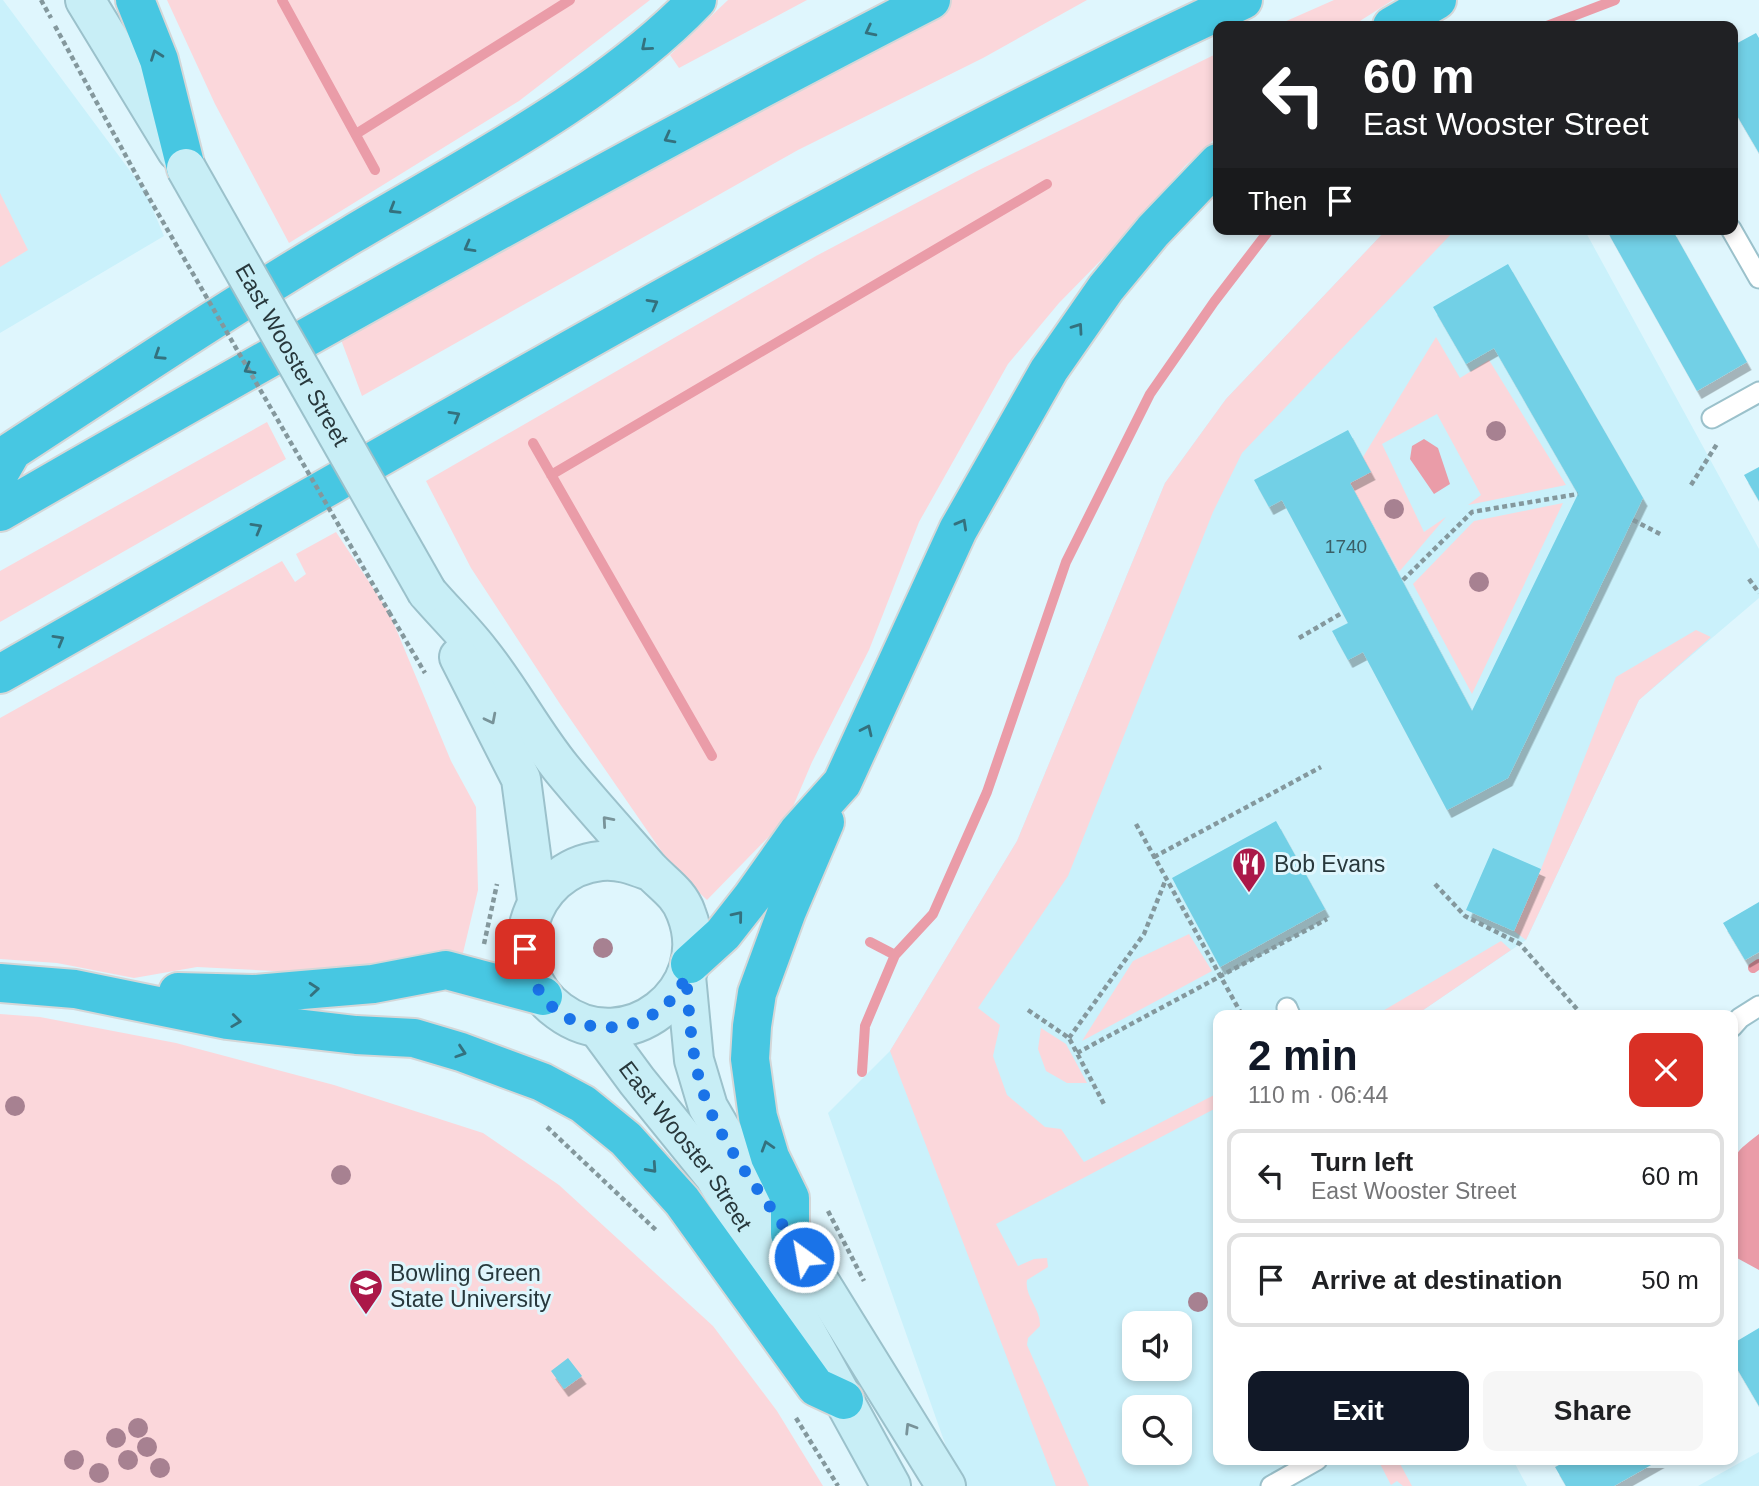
<!DOCTYPE html>
<html lang="en">
<head>
<meta charset="utf-8">
<style>
	:root { --surface:#fff; --page:#f6f6f6; --text:#202124; --muted:#757577; --line:#e0e0e0; --accent:#111827 }
	body { margin:0; font-family:Arial,sans-serif; background:var(--page); color:var(--text); height:100vh; display:flex; flex-direction:column; font-size:26px; white-space:nowrap }
	* { box-sizing:border-box; margin:0 }
	p { font-size:23px; color:var(--muted) }
	.icon { flex:none; width:38px; height:38px; fill:none; stroke:currentColor; stroke-width:2; stroke-linecap:round; stroke-linejoin:round }
	.map { position:relative; flex:1; overflow:hidden }
	.sheet { position:absolute; left:1213px; top:1010px; width:525px; height:455px; display:flex; flex-direction:column; background:var(--surface); border-radius:14px; box-shadow:0 4px 10px #0003 }
	.sheet>* { flex:none }
	.banner { position:absolute; left:1213px; top:21px; width:525px; height:214px; border-radius:14px; box-shadow:0 4px 10px #0003; background:#202124; color:#fff; overflow:hidden }
	.tools { position:absolute; left:1122px; top:1311px; display:grid; gap:14px }
	.tools a { display:grid; place-items:center; width:70px; height:70px; border-radius:14px; background:var(--surface); box-shadow:0 4px 10px #0003; font-size:35px }
	.pin { position:absolute; display:grid; place-items:center; width:60px; height:60px; color:#fff; margin:-30px; border-radius:14px; box-shadow:0 4px 10px #0006 }
	.me { position:absolute; width:77px; margin:-38px; rotate:328deg; stroke-linejoin:round; filter:drop-shadow(0 0 5px #0008) }
	.turn { display:flex; align-items:center; gap:24px; height:147px; padding:0 35px; font-size:32px }
	.turn .icon { width:91px; height:91px; stroke-width:2.5 }
	.turn b { display:block; font-size:49px; line-height:60px }
	.then { display:flex; align-items:center; height:66px; padding:0 35px; background:#0003; gap:14px; font-size:26px }
	.round { display:grid; place-items:center; flex:none; width:74px; height:74px; border-radius:14px; background:var(--page) }
	.head { display:flex; align-items:center; justify-content:space-between; height:119px; padding:0 35px }
	h1 { font-size:42px; font-weight:700; line-height:52px; color:var(--accent) }
	.cta { display:flex; gap:14px; margin-top:auto; padding:14px 35px }
	.cta a { flex:1; height:80px; border-radius:14px; background:var(--accent); color:#fff; font-size:28px; font-weight:700; line-height:80px; text-align:center }
	.cta a+a { background:var(--page); color:var(--text) }
	ul { padding:0; list-style:none }
	li { display:flex; align-items:center; gap:21px; height:94px; margin:0 14px 10px; padding:0 21px; border:4px solid var(--line); border-radius:14px }
	li div { flex:1 }
	li b { display:block; font-size:26px }
	li em { font-style:normal }
	.map>svg:first-child { display:block }
	.built { fill:#caf1fb; fill-rule:evenodd }
	.green { fill:#fbd7db }
	.water { fill:#ea9ca8 }
	.lines { fill:none; stroke-linecap:round; stroke-linejoin:round }
	.stream { stroke:#ea9ca8; stroke-width:10 }
	.building { fill:#72d0e6; filter:url(#shadow) }
	.service-casing { stroke:#9bc1cb; stroke-width:23 }
	.secondary-casing { stroke:#9bc1cb; stroke-width:42 }
	.motorway-casing { stroke:#d4d7d8; stroke-width:42 }
	.path { stroke:#84989d; stroke-width:4.5; stroke-dasharray:5 3.5; stroke-linecap:butt }
	.service { stroke:#fff; stroke-width:19 }
	.secondary { stroke:#c8eef6; stroke-width:38 }
	.motorway { stroke:#47c7e2; stroke-width:38 }
	.secondary-bridge-casing { stroke:#9bc1cb; stroke-width:42; stroke-linecap:butt }
	.path-bridge { stroke:#84989d; stroke-width:4.5; stroke-dasharray:5 3.5; stroke-linecap:butt }
	.secondary-bridge { stroke:#c8eef6; stroke-width:38 }
	.tree { fill:#a78191 }
	.oneway { stroke:#34717e }
	.oneway2 { stroke:#789399 }
	.route { stroke:#1a73e8; stroke-width:12; stroke-dasharray:0 21.6 }
	.labels { text-anchor:middle; dominant-baseline:central; stroke-width:6; stroke-linejoin:round; paint-order:stroke }
	.number-label { font-size:19px; fill:#3a5e66 }
	.street-label { font-size:23px; fill:#28383c; stroke:#dff6fd }
	.poi-label { font-size:23px; fill:#28383c; stroke:#dff6fd; text-anchor:start }
</style>
</head>
<body>
<div class="map">
<svg width="1759" height="1486" viewBox="0 0 1759 1486">
	<defs>
		<filter id="shadow"><feDropShadow dx="4.5" dy="8" stdDeviation="0" flood-color="#0004"/></filter>
	</defs>
	<rect width="100%" height="100%" fill="#dff6fd"/>
	<path class="built" d="M0,0H3L145,191L164,236L0,333Z
		M1387,229H1584L1759,549V598L1639,700L1526,940L1416,1015H1218V1460H1513L1527,1486H960L828,1113L890,1051L1017,841L1165,483L1226,399ZM1134,1323H1180V1368H1134ZM1134,1407H1180V1452H1134Z
		M1759,1452V1486H1698Z"/>
	<path class="green" d="M167,0H650L519,101L289,243L215,104Z
		M728,0H807L679,68L670,55Z
		M934,0H1087L983,58L798,150L362,396L337,329Z
		M1334,0H1393L1352,26H1275Z
		M1218,53V136L1185,166L1111,250L1059,303L1008,364L919,522L869,650L812,762L789,816L707,900L673,868L560,704L471,568L426,481L816,256L977,171Z
		M0,193L28,250L0,267Z
		M1387,229H1456L1242,453L1213,512L1068,876L978,1008L1000,1025L993,1056L1007,1095L1045,1127L1061,1129L1084,1162L1218,1093V1107L996,1224L1018,1266L1034,1259L1047,1258L1048,1267L1027,1280C1024,1296 1041,1309 1040,1326L1028,1338L1027,1345L1089,1486H1056L890,1051L1017,841L1165,483L1226,399Z
		M1436,337L1460,378L1489,360L1566,485L1468,505L1481,495L1437,414L1382,444L1424,532L1446,517L1399,572L1350,483L1363,457Z
		M267,422L286,459L0,622V571Z
		M1563,503L1472,694L1413,584L1474,521Z
		M336,532L389,612L451,761L476,807L478,890L463,953L334,974L197,967L134,978L57,963L0,959V718L282,561L295,582L306,574L296,554Z
		M1696,630L1711,637L1639,700L1526,940L1514,931L1541,869L1616,677Z
		M1189,934L1212,971L1082,1041L1133,961Z
		M1501,941L1511,950L1416,1015H1376Z
		M0,1014L40,1017L176,1043L334,1085L483,1133L559,1185L713,1326L777,1411L823,1486H0Z
		M1041,1028L1066,1044L1087,1083H1067L1046,1071L1038,1049Z
		M1378,1460H1398L1412,1486H1403L1397,1481L1391,1485Z"/>
	<path class="water" d="M1424,439L1438,448L1450,484L1434,494L1410,459L1412,446Z
		M1759,1134V1270L1737,1258C1732,1237 1727,1177 1735,1157C1739,1148 1752,1140 1759,1134Z"/>
	<g class="lines">
		<path class="stream" d="M282,0L375,170
			M1547,26L1615,0
			M356,134L570,0
			M533,443L712,756
			M551,475L1047,184
			M870,942L895,955
			M1753,968L1759,964
			M862,1072L865,1026L895,955L933,914L987,792L1066,562L1150,394L1214,302L1270,229"/>
	</g>
	<path class="building" d="M1756,33L1759,38V153L1732,107V46Z
		M1606,229H1672L1747,362L1697,391Z
		M1508,264L1643,498L1508,778L1447,810L1363,652L1348,660L1332,631L1348,623L1282,500L1269,507L1254,480L1348,430L1371,472L1350,483L1472,711L1578,494L1494,348L1466,364L1433,307Z
		M1759,467V501L1744,475Z
		M1276,821L1325,909L1220,967L1172,878Z
		M1493,848L1541,869L1514,931L1466,910Z
		M1759,902V952L1745,960L1723,923Z
		M1759,1328V1406L1732,1360V1344Z
		M568,1358L582,1376L564,1389L551,1371Z
		M1569,1460H1660L1614,1486H1566L1555,1467Z"/>
	<g class="lines">
		<g class="service-casing">
			<path id="service" d="M1731,229L1759,278
				M1712,418L1759,392
				M1287,1008L1290,1015
				M1732,1027L1740,1018L1759,1006
				M1271,1486L1317,1460"/>
		</g>
		<g class="secondary-casing">
			<g id="secondary">
				<path d="M85,0L177,151"/>
				<path d="M427,592C444,612 464,631 480,652C510,689 532,732 562,769C590,803 620,836 649,869C663,884 679,893 686,913C717,991 626,1061 559,1011C498,967 528,868 601,861C620,859 636,866 652,872"/>
				<path d="M459,657L521,779L537,900"/>
				<path d="M686,976L694,1060L708,1107L737,1157L790,1234L946,1486"/>
				<path id="s1" d="M598,1028L637,1081L714,1176L777,1279L891,1486"/>
			</g>
		</g>
		<g class="motorway-casing">
			<path id="motorway" d="M135,0L159,60L186,168
				M1392,26L1437,0
				M0,472L12,451C124,378 236,303 351,235C465,167 605,96 697,0
				M0,512C307,335 616,162 931,0
				M0,674C409,443 817,197 1243,0
				M690,964L723,934L752,897L798,832L842,783L958,530L1049,370L1106,288L1153,231L1218,163
				M0,983L75,989L227,1020L356,1035L414,1038L461,1052L542,1082L583,1104L626,1139L682,1201L816,1387L844,1400
				M178,992L254,994L373,984L446,970L543,996
				M790,1234V1198L770,1157L758,1117L750,1059L752,1026L757,993L787,911L825,822"/>
		</g>
		<path class="path" d="M41,0L51,18
			M55,26L145,191
			M1691,485L1717,444
			M1633,520L1662,535
			M1749,579L1759,593
			M1403,580L1472,512L1578,494
			M389,612L425,673
			M1299,638L1342,613
			M1136,824L1242,1015
			M1154,857L1321,767
			M1435,884L1465,916L1520,944L1582,1015
			M484,944L497,884
			M1028,1010L1069,1038L1105,1106
			M1069,1038L1144,934L1166,879
			M1077,1053L1327,919
			M547,1127L658,1232
			M828,1211L864,1281
			M796,1418L838,1486"/>
		<use href="#service" class="service"/>
		<use href="#secondary" class="secondary"/>
		<use href="#motorway" class="motorway"/>
		<g class="secondary-bridge-casing">
			<g id="secondary-bridge">
				<path id="s2" d="M186,168L427,592"/>
			</g>
		</g>
		<path class="path-bridge" d="M145,191L389,612"/>
		<use href="#secondary-bridge" class="secondary-bridge"/>
	</g>
	<g class="tree">
		<circle cx="1496" cy="431" r="10"/>
		<circle cx="1394" cy="509" r="10"/>
		<circle cx="1479" cy="582" r="10"/>
		<circle cx="603" cy="948" r="10"/>
		<circle cx="15" cy="1106" r="10"/>
		<circle cx="341" cy="1175" r="10"/>
		<circle cx="1198" cy="1302" r="10"/>
		<circle cx="138" cy="1428" r="10"/>
		<circle cx="116" cy="1438" r="10"/>
		<circle cx="147" cy="1447" r="10"/>
		<circle cx="74" cy="1460" r="10"/>
		<circle cx="128" cy="1460" r="10"/>
		<circle cx="160" cy="1468" r="10"/>
		<circle cx="99" cy="1473" r="10"/>
	</g>
	<defs><path id="oneway-chevron" d="M-2-3.5L2.5 0L-2 3.5" fill="none" stroke-width="1.6" stroke-linecap="round" stroke-linejoin="round" transform="scale(1.75)"/></defs>
	<g class="oneway">
		<use href="#oneway-chevron" transform="translate(870 31) rotate(153)"/>
		<use href="#oneway-chevron" transform="translate(646 46) rotate(140)"/>
		<use href="#oneway-chevron" transform="translate(156 55) rotate(-110)"/>
		<use href="#oneway-chevron" transform="translate(669 138) rotate(152)"/>
		<use href="#oneway-chevron" transform="translate(394 209) rotate(149)"/>
		<use href="#oneway-chevron" transform="translate(469 247) rotate(151)"/>
		<use href="#oneway-chevron" transform="translate(653 304) rotate(-29)"/>
		<use href="#oneway-chevron" transform="translate(1078 328) rotate(-55)"/>
		<use href="#oneway-chevron" transform="translate(159 355) rotate(147)"/>
		<use href="#oneway-chevron" transform="translate(249 369) rotate(151)"/>
		<use href="#oneway-chevron" transform="translate(455 416) rotate(-30)"/>
		<use href="#oneway-chevron" transform="translate(962 524) rotate(-61)"/>
		<use href="#oneway-chevron" transform="translate(257 528) rotate(-30)"/>
		<use href="#oneway-chevron" transform="translate(59 640) rotate(-30)"/>
		<use href="#oneway-chevron" transform="translate(867 730) rotate(-65)"/>
		<use href="#oneway-chevron" transform="translate(738 916) rotate(-51)"/>
		<use href="#oneway-chevron" transform="translate(314 989) rotate(-5)"/>
		<use href="#oneway-chevron" transform="translate(236 1021) rotate(7)"/>
		<use href="#oneway-chevron" transform="translate(461 1052) rotate(18)"/>
		<use href="#oneway-chevron" transform="translate(767 1146) rotate(-107)"/>
		<use href="#oneway-chevron" transform="translate(652 1168) rotate(48)"/>
	</g>
	<g class="oneway2">
		<use href="#oneway-chevron" transform="translate(491 719) rotate(63)"/>
		<use href="#oneway-chevron" transform="translate(607 821) rotate(-131)"/>
		<use href="#oneway-chevron" transform="translate(910 1428) rotate(-122)"/>
	</g>
	<g class="lines">
		<path class="route" d="M525,949C529,966 532,981 542,995C579,1047 663,1033 686,976C690,1020 691,1066 709,1108C732,1161 773,1207 804,1257"/>
	</g>
	<defs>
		<g id="restaurant-pin" transform="scale(1.75)"><path d="M0 17L-7.5 6A9.5 9.5 0 1 1 7.5 6Z" fill="#ab1849" stroke="#dff6fd"/><path d="M-5-6h1v4h1v-4h1v4h1v-4h1v5L-1.5 .5V6h-2V.5L-5-1ZM5-6V6H3V1.5H1.5Q1.5-4 5-6Z" fill="#fff"/></g>
		<g id="university-pin" transform="scale(1.75)"><path d="M0 17L-7.5 6A9.5 9.5 0 1 1 7.5 6Z" fill="#ab1849" stroke="#dff6fd"/><path d="M0-5L7-2L0 1L-7-2ZM-4 1L0 2.5L4 1V4Q0 6-4 4Z" fill="#fff"/></g>
	</defs>
	<g fill-rule="evenodd">
		<use href="#restaurant-pin" x="1249" y="864"/>
		<use href="#university-pin" x="366" y="1286"/>
	</g>
	<g class="labels">
		<g class="number-label">
			<text x="1346" y="546">1740</text>
		</g>
		<g class="street-label">
			<text stroke="none"><textPath href="#s2" startOffset="215">East Wooster Street</textPath></text>
			<text stroke="none"><textPath href="#s1" startOffset="147">East Wooster Street</textPath></text>
		</g>
		<g class="poi-label">
			<text x="1274" y="864">Bob Evans</text>
			<text x="390" y="1273">Bowling Green<tspan x="390" dy="26">State University</tspan></text>
		</g>
	</g>
</svg>
<div class="tools">
<a><svg class="icon" aria-label="sound" viewBox="0 0 24 24"><path d="M4 9h4l5-4v14l-5-4H4zM17 9q2 3 0 6"/></svg></a>
<a><svg class="icon" aria-label="search" viewBox="0 0 24 24"><circle cx="10" cy="10" r="6"/><path d="M15 15l6 6"/></svg></a>
</div>
<div class="pin" style="left:525px;top:949px;background:#d93025"><svg class="icon" aria-label="arrive" viewBox="0 0 24 24"><path d="M6 21V4h12l-3 4 3 4H6"/></svg></div>
<svg class="me" style="left:804px;top:1257px" viewBox="-20 -20 40 40"><circle r="17" fill="#1a73e8" stroke="#fff" stroke-width="3"/><path d="M0-11L8 9 0 5-8 9z" fill="#fff"/></svg>
<div class="banner">
<div class="turn"><svg class="icon" aria-label="left" viewBox="0 0 24 24"><path d="M17 20v-9H6M10 6l-5 5 5 5"/></svg><div><b>60 m</b>East Wooster Street</div></div>
<div class="then">Then<svg class="icon" aria-label="arrive" viewBox="0 0 24 24"><path d="M6 21V4h12l-3 4 3 4H6"/></svg></div>
</div>
<section class="sheet">
<div class="head"><div><h1>2 min</h1><p>110 m · 06:44</p></div><a class="round" style="background:#d93025;color:#fff"><svg class="icon" aria-label="close" viewBox="0 0 24 24"><path d="M6 6l12 12M18 6L6 18"/></svg></a></div>
<ul>
<li><svg class="icon" aria-label="left" viewBox="0 0 24 24"><path d="M17 20v-9H6M10 6l-5 5 5 5"/></svg><div><b>Turn left</b><p>East Wooster Street</p></div><em>60 m</em></li>
<li><svg class="icon" aria-label="arrive" viewBox="0 0 24 24"><path d="M6 21V4h12l-3 4 3 4H6"/></svg><div><b>Arrive at destination</b></div><em>50 m</em></li>
</ul>
<div class="cta"><a>Exit</a><a>Share</a></div>
</section>
</div>
</body>
</html>
